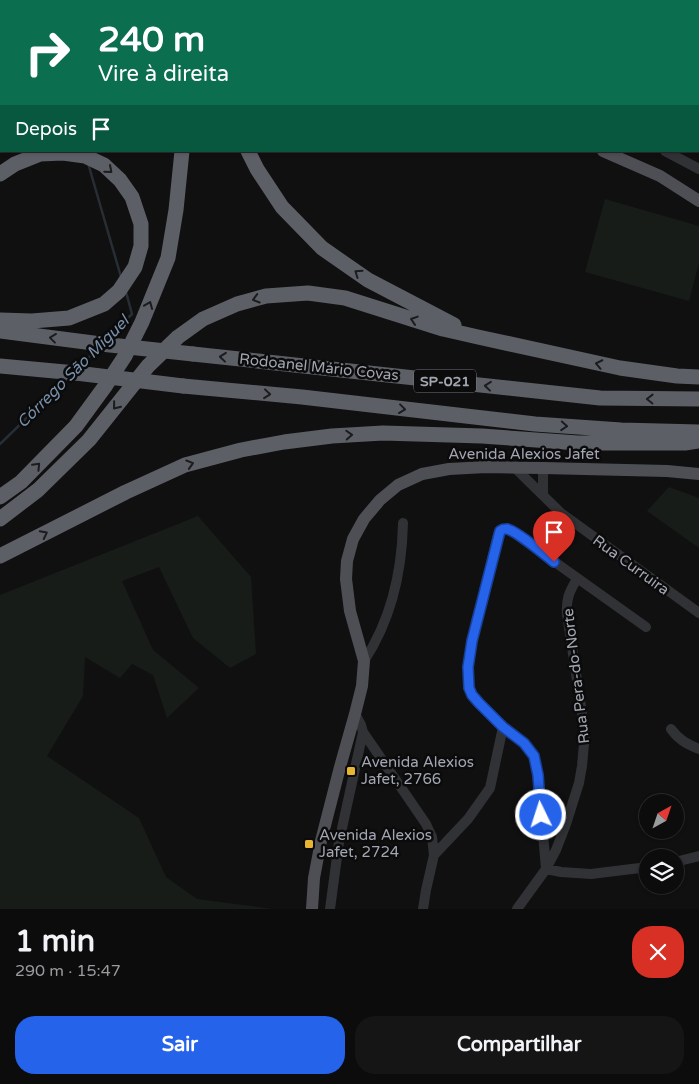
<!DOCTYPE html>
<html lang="pt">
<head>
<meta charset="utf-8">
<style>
	:root { --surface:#0c0c0d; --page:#151516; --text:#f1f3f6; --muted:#9a9b9d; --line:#2c2c2e; --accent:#2563eb }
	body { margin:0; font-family:"Varela Round",sans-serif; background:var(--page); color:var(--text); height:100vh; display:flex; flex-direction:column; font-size:19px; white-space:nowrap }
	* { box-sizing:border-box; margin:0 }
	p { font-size:16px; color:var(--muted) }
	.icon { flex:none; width:28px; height:28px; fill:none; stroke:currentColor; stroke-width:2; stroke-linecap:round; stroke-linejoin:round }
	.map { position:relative; height:909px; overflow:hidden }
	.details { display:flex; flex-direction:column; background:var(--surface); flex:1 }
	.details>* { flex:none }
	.hud { position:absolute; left:0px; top:0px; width:700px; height:152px; box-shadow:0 1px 4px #0004,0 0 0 1px var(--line); background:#0b6e4f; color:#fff; overflow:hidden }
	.needle { width:32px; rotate:40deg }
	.tools { position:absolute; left:639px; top:794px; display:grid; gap:10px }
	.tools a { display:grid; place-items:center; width:45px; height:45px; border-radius:50%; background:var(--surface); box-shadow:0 1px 4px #0004,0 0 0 1px var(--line); font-size:25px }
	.pin { position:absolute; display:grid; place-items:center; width:42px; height:42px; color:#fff; margin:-51px -21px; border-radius:50% 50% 50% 0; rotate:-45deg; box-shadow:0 0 5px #0007 }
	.pin .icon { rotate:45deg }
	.me { position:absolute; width:55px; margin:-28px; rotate:356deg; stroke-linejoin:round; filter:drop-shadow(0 0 4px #0008) }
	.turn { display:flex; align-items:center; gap:18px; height:105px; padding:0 15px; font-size:22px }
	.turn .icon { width:65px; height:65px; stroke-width:2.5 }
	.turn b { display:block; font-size:35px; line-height:42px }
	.then { display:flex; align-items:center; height:48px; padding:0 15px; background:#0003; gap:10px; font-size:19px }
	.round { display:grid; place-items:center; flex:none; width:52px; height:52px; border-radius:20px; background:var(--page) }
	.overview { display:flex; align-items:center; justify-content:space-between; height:85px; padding:0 15px }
	h1 { font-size:30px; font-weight:700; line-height:38px }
	.button { display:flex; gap:10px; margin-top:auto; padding:10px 15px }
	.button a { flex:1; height:58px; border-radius:20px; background:var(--accent); color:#fff; font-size:20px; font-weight:700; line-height:58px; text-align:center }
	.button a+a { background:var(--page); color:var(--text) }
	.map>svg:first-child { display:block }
	.green { fill:#171c18 }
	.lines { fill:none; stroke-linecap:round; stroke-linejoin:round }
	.stream { stroke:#272e34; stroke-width:2.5 }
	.minor { stroke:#313236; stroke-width:10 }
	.major { stroke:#4d4f55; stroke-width:12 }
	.highway { stroke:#5d5f67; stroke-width:15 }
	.highway-bridge { stroke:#5d5f67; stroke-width:15 }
	.oneway { stroke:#1b1c1e }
	.route-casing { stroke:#184099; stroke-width:12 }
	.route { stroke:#2563eb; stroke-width:9 }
	.poi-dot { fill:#e7b532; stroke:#0b0b0c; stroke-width:2 }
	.labels { text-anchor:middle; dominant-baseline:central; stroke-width:5; stroke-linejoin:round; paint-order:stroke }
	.shield { fill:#0b0b0c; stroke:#757880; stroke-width:1 }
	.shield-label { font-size:14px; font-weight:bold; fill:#a2a6b1 }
	.street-label { font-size:15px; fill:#a2a6b1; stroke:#0b0b0c }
	.poi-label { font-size:15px; fill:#a2a6b1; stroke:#0b0b0c; text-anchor:start }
	.water-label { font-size:16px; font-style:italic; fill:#7a91ab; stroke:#0b0b0c }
</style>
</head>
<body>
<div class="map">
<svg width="699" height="909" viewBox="0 0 699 909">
	<rect width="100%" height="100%" fill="#101011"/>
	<path class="green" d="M605,199L699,226V263L689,301L585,272Z
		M669,487L699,498V548L647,511Z
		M198,516L251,577L256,654L230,668L193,638L159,567L122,581L153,650L199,688L167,718L153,675L132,664L120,678L85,657L83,696L47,756L139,818L166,877L197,899L273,909H0V595Z"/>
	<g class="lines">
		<path class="stream" d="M18,0L19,1
			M88,163L121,277
			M108,338L132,314L126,292
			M78,368L97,349
			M0,444L67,379"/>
		<path class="minor" d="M365,0V1
			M518,1L519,0
			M665,151L699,169
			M515,468L561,513L699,613
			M543,495V468
			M646,627L510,530L506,529H502L500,531L498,535L472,641L468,667L469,688L472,695L479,703L503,727L524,743L534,756L538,775L546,869L561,872L591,874L648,867
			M364,661C391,620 402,571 403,523
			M671,729C679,740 687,744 699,749
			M363,732L426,824L432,837L434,855L426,890L423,909
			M434,855L468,819L490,788L503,727
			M675,862L699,856
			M330,909L339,842L363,732L361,725L355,714
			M517,909L546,869L556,850L566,824L579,783L582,766L585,733L567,614C566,599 569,592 577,579"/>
		<path class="major" d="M0,78L1,79
			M603,151L660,176L699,201
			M312,909L314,878L321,841L340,767L355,714L362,686L364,661L350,611L346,579L347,561L353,539L364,519L380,500L398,485L422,474L449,469L486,467L543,468L667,471L699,474"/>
		<path class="highway" d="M209,0V1
			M0,1V0
			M65,1L66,0
			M189,1V0
			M0,88L1,87
			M248,151L257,169L282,207L322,248L368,280L454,325
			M0,174L15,164L40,154L63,153L85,156L104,165L120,180L132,197L141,224V246L135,267L119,291L104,304L69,318L32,321L0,320
			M0,331L101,344
			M193,354L600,398L699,399
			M0,366L76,373
			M183,386L302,397L535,424L621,430L699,432
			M0,497L21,482L76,426L106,385L125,356L142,322L168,258L176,210L182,151
			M0,519L38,490L89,440L148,366L178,337L203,319L237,304L266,296L308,293L345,298L443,329L478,337L620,368L677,376L699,377
			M0,556L126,492L185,465L241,450L284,442L332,436L383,433L482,436L578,443H685L699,441"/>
		<path class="highway-bridge" d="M101,344L193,354
			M76,373L183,386"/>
	</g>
	<defs><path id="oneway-chevron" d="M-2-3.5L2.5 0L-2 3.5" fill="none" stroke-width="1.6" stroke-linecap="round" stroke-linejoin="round" transform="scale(1.25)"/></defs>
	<g class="oneway">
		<use href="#oneway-chevron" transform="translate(109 170) rotate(41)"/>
		<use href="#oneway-chevron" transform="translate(358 273) rotate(-145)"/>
		<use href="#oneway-chevron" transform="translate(256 299) rotate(164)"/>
		<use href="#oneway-chevron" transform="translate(149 305) rotate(-68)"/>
		<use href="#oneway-chevron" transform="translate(414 320) rotate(-162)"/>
		<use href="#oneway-chevron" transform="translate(53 338) rotate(-173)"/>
		<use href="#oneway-chevron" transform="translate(223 357) rotate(-174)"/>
		<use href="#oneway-chevron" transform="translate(599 364) rotate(-168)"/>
		<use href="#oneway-chevron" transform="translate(488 386) rotate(-174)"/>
		<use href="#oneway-chevron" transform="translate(267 394) rotate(6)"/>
		<use href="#oneway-chevron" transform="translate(650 399) rotate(-179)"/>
		<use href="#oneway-chevron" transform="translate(116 406) rotate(129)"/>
		<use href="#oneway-chevron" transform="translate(402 409) rotate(7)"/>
		<use href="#oneway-chevron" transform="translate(564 426) rotate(4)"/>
		<use href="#oneway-chevron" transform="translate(349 435) rotate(-3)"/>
		<use href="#oneway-chevron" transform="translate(190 464) rotate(-17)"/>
		<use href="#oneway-chevron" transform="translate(37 466) rotate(-46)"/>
		<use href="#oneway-chevron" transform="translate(44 534) rotate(-27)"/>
	</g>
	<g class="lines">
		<g class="route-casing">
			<path id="route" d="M541,815L538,775L534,756L524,743L503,727L479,703L472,695L469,688L468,667L472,641L500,531C503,529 503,529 507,529C517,531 545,555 554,562"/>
		</g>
		<use href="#route" class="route"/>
	</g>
	<g class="poi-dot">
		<rect x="346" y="766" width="10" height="10" rx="2.5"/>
		<rect x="304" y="839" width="10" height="10" rx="2.5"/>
	</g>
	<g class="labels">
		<rect class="shield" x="414" y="369.5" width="62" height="23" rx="4"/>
		<g class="shield-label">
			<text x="445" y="381">SP-021</text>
		</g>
		<g class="street-label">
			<text transform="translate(319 367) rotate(6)">Rodoanel Mário Covas</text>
			<text x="524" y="454">Avenida Alexios Jafet</text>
			<text transform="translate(631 565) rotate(36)">Rua Curruira</text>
			<text transform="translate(576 676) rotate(-97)">Rua Pera-do-Norte</text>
		</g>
		<g class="poi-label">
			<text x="361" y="762">Avenida Alexios<tspan x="361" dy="17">Jafet, 2766</tspan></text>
			<text x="319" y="835">Avenida Alexios<tspan x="319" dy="17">Jafet, 2724</tspan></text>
		</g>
		<g class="water-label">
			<text transform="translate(73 372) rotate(-45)">Córrego São Miguel</text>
		</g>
	</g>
</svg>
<div class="tools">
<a><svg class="needle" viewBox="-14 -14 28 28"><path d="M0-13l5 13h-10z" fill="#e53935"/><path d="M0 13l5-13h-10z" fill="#9a9b9d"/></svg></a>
<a><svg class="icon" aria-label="layers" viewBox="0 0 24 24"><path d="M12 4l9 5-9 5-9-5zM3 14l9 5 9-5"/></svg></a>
</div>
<div class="pin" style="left:554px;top:562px;background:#d93025"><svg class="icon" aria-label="arrive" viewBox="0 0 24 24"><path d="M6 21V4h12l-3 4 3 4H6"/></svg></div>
<svg class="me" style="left:541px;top:815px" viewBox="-20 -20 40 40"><circle r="17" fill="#2563eb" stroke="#fff" stroke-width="3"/><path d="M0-11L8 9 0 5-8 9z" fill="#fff"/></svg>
<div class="hud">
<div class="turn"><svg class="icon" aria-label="right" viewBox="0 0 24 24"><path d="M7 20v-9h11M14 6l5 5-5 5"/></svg><div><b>240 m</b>Vire à direita</div></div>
<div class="then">Depois<svg class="icon" aria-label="arrive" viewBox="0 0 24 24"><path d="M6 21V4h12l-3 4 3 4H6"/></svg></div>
</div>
</div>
<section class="details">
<div class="overview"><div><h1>1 min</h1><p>290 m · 15:47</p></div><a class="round" style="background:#d93025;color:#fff"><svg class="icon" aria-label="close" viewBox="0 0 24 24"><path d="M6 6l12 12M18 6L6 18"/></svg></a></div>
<div class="button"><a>Sair</a><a>Compartilhar</a></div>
</section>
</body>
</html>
